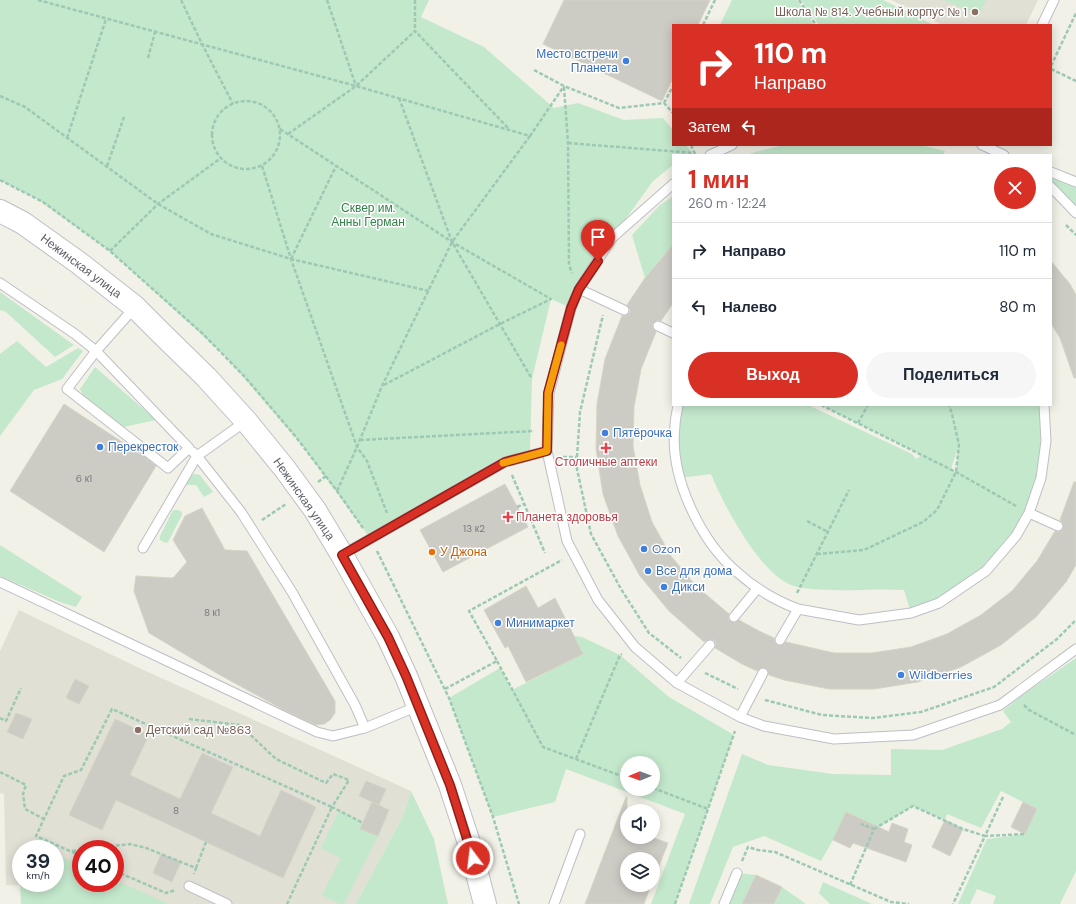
<!DOCTYPE html>
<html lang="ru">
<head>
<meta charset="utf-8">
<style>
	:root { --surface:#fff; --page:#f6f6f7; --text:#1f2937; --muted:#747a83; --line:#e0e1e3; --accent:#d93025 }
	body { margin:0; font-family:"DM Sans",sans-serif; background:var(--page); color:var(--text); height:100vh; display:flex; flex-direction:column; font-size:15px; white-space:nowrap }
	* { box-sizing:border-box; margin:0 }
	p { font-size:13px; color:var(--muted) }
	.icon { flex:none; width:22px; height:22px; fill:none; stroke:currentColor; stroke-width:2; stroke-linecap:round; stroke-linejoin:round }
	.map { position:relative; flex:1; overflow:hidden }
	.sheet { position:absolute; left:672px; top:154px; width:380px; height:252px; display:flex; flex-direction:column; background:var(--surface); border-radius:0px; box-shadow:0 2px 10px #0003 }
	.sheet>* { flex:none }
	.banner { position:absolute; left:672px; top:24px; width:380px; height:122px; border-radius:0px; box-shadow:0 2px 10px #0003; background:#d93025; color:#fff; overflow:hidden }
	.needle { width:26px; rotate:269deg }
	.tools { position:absolute; left:620px; top:756px; display:grid; gap:8px }
	.tools a { display:grid; place-items:center; width:40px; height:40px; border-radius:50%; background:var(--surface); box-shadow:0 2px 10px #0003; font-size:20px }
	.speed { position:absolute; left:12px; top:840px; display:flex; gap:8px; font-size:20px; font-weight:700; text-align:center }
	.speed>* { display:grid; place-content:center; width:52px; height:52px; border-radius:50%; background:var(--surface); box-shadow:0 2px 10px #0003; line-height:1 }
	.speed small { font-size:10px; font-weight:400 }
	.speed .limit { border:6px solid #d22; background:#fff; color:#111 }
	.pin { position:absolute; display:grid; place-items:center; width:34px; height:34px; color:#fff; margin:-41px -17px; border-radius:50% 50% 50% 0; rotate:-45deg; box-shadow:0 0 4px #0007 }
	.pin .icon { rotate:45deg }
	.me { position:absolute; width:44px; margin:-22px; rotate:345deg; stroke-linejoin:round; filter:drop-shadow(0 0 3px #0008) }
	.turn { display:flex; align-items:center; gap:14px; height:84px; padding:0 16px; font-size:18px }
	.turn .icon { width:52px; height:52px; stroke-width:2.5 }
	.turn b { display:block; font-size:28px; line-height:34px }
	.then { display:flex; align-items:center; height:38px; padding:0 16px; background:#0003; gap:8px; font-size:15px }
	.round { display:grid; place-items:center; flex:none; width:42px; height:42px; border-radius:21px; background:var(--page) }
	.summary { display:flex; align-items:center; justify-content:space-between; height:68px; padding:0 16px }
	h1 { font-size:24px; font-weight:700; line-height:30px; color:var(--accent) }
	.cta { display:flex; gap:8px; margin-top:auto; padding:8px 16px }
	.cta a { flex:1; height:46px; border-radius:24px; background:var(--accent); color:#fff; font-size:16px; font-weight:700; line-height:46px; text-align:center }
	.cta a+a { background:var(--page); color:var(--text) }
	ul { padding:0; list-style:none }
	li { display:flex; align-items:center; gap:12px; height:56px; padding:0 16px; border-top:1px solid var(--line) }
	li div { flex:1 }
	li b { display:block; font-size:15px }
	li em { font-style:normal }
	.map>svg:first-child { display:block }
	.education { fill:#e1e0d5; fill-rule:evenodd }
	.green { fill:#c4e8cc; fill-rule:evenodd }
	.building { fill:#cccbc4; stroke:#d6d4c5 }
	.lines { fill:none; stroke-linecap:round; stroke-linejoin:round }
	.service-casing { stroke:#bebfc6; stroke-width:11 }
	.tertiary-casing { stroke:#bebfc6; stroke-width:24 }
	.path { stroke:#9dc9b4; stroke-width:2.5; stroke-dasharray:4 2; stroke-linecap:butt }
	.service { stroke:#fff; stroke-width:9 }
	.tertiary { stroke:#fff; stroke-width:22 }
	.route-casing { stroke:#8d1f18; stroke-width:10 }
	.route { stroke:#d93025; stroke-width:7 }
	.slow { stroke:#f59e0b; stroke-width:7 }
	.education-dot { fill:#8d6e63; stroke:#fff; stroke-width:1.5 }
	.shop-dot { fill:#3f7fe0; stroke:#fff; stroke-width:1.5 }
	.health-dot { fill:#e0444e; stroke:#fff; stroke-width:1.5 }
	.food-dot { fill:#e8710a; stroke:#fff; stroke-width:1.5 }
	.labels { text-anchor:middle; dominant-baseline:central; stroke-width:3; stroke-linejoin:round; paint-order:stroke }
	.number-label { font-size:10px; fill:#7a7b7f }
	.education-label { font-size:12px; fill:#785e54; stroke:#fff; text-anchor:end }
	.shop-label { font-size:12px; fill:#366cbe; stroke:#fff; text-anchor:start }
	.park-label { font-size:12px; fill:#338249; stroke:#fff }
	.street-label { font-size:12px; fill:#5e6068; stroke:#fff }
	.health-label { font-size:12px; fill:#be3a42; stroke:#fff }
	.food-label { font-size:12px; fill:#c56008; stroke:#fff; text-anchor:start }
</style>
</head>
<body>
<div class="map">
<svg width="1076" height="904" viewBox="0 0 1076 904">
	<rect width="100%" height="100%" fill="#f1f1e7"/>
	<path class="education" d="M891,0H1038L1026,25H943Z
		M19,610L137,667L411,791L403,816L356,904H82L31,886L6,885L4,794L0,793V651ZM21,849H55V883H21ZM81,849H115V883H81Z"/>
	<path class="green" d="M0,0H429L421,17L484,47L554,108L578,103L624,120L663,118L673,130V145H686L691,151L686,155H673V165L653,181L612,238L571,308L551,299L532,379L530,451L503,457L370,538L302,445L225,356L110,251L39,200L0,180Z
		M732,0H797L814,25H720Z
		M801,0H883L934,25H819Z
		M944,0H986L979,16Z
		M784,145H921L945,151L943,155H747L755,152Z
		M1051,172L1076,182V213L1051,187Z
		M673,196V245L645,278L632,235L660,205Z
		M0,292L74,345L55,357L6,312L0,310Z
		M17,341L46,367L78,348L83,351L62,379L34,390L0,436V354Z
		M95,367L156,420L124,427L84,398L80,389Z
		M678,405H808L912,454L916,459L922,455L821,405H1044L1046,441L1029,513L986,571L939,603L911,613L904,590C873,588 843,592 812,589C807,588 800,588 794,586C761,576 724,506 711,474L680,478L675,427ZM958,448L956,472L951,469Z
		M195,474L200,475L213,492L204,497L196,485H184L191,475Z
		M173,510H178L182,512V515L168,542L166,543L160,540V536Z
		M0,545L82,597L76,607L60,602L0,576Z
		M574,636L582,637L620,655L669,697L734,735L675,904H651L685,814L566,769L555,802L493,817L449,698L500,668L512,690L583,654ZM627,763H653V789H627Z
		M1076,658V871L1060,904H993L996,896L977,889L970,904H958L987,839L1025,834L1037,809L1001,791L981,828L947,814L945,820L913,806L874,829L863,820L846,812L833,840L821,861L764,836L733,847L710,904H689L742,754L768,765L833,774L891,775V749L942,750L1002,729L1011,722L1003,711L1021,696Z
		M411,791L434,839L448,904H356L403,816Z
		M339,811L363,823L360,829L378,836L344,904H340L322,895L341,858L321,848Z
		M55,854L81,865V883H115V880L169,904H21L20,885L31,886V883H55Z
		M737,873L756,875L742,904H724Z
		M823,882L872,904H830L819,893Z
		M782,887L806,904H774Z"/>
	<path class="building" d="M564,0H710L698,25H673V78L662,101L543,44Z
		M673,245V303L661,321L657,320L652,324L653,329L656,332L641,369L634,407L633,446L640,485L652,522L671,556L696,586L729,614L728,619L730,621L736,623L739,620L759,631L774,638L775,643L777,645H783L786,642L834,653H872L911,647L947,634L981,615L1012,591L1037,561L1055,531L1059,532L1063,529V523L1060,520L1074,482H1076V565L1066,582L1036,617L1001,645L961,667L918,682L874,689H829L784,680L769,675L768,670L765,668H760L757,671L742,664L715,648L716,643L714,640L711,639L705,642L703,641L669,611L640,576L618,536L603,494L596,449L597,404L605,359L622,316L627,315L630,312V309L627,305L645,278Z
		M1051,261L1070,284L1076,295V378H1074L1060,338L1051,323Z
		M64,404L145,457L156,466L104,552L10,491Z
		M505,484L528,527L443,572L420,530Z
		M202,508L225,550L247,551L335,701V713L330,720L324,724L316,725L284,710L220,675L149,633L134,591L136,576L173,578L187,562L173,540L185,516Z
		M526,586L538,608L555,598L583,654L526,682L508,646L505,648L484,610Z
		M75,679L89,686L79,704L66,698Z
		M16,713L32,719L23,739L7,732Z
		M115,719L149,735L130,775L180,799L202,753L233,767L211,813L260,836L281,790L316,807L283,878L116,800L102,830L69,815Z
		M366,781L386,789L379,805L359,796Z
		M626,797H627V837H651L668,843L653,881V859H627V885H651L644,904H585Z
		M372,802L389,810L378,836L360,829Z
		M1023,802L1037,809L1025,834L1011,827Z
		M846,812L889,832L892,823L908,829L904,842L912,845L906,862L853,843L850,848L833,840Z
		M945,820L963,829L950,856L932,847Z
		M161,854L181,862L172,882L153,873Z
		M756,875L782,887L774,904H742Z"/>
	<g class="lines">
		<g class="service-casing">
			<path id="service" d="M1042,25L1054,0
				M982,145L1004,155
				M710,155L732,145
				M1051,172L1076,182
				M673,184L612,238L579,289L571,308L549,393L547,451L567,541L598,600L635,647L677,683L740,717L764,726L834,739L913,735L1000,705L1076,649
				M1051,187L1076,213
				M0,283L75,334L96,351L189,448L168,468L67,389L96,351L135,307
				M579,289L624,310
				M658,326L673,333
				M678,405C677,412 675,419 675,426C669,476 700,541 738,573C755,588 776,601 798,609L859,620L911,613L939,603L986,571L1016,536L1029,513L1041,478L1046,441L1044,405
				M193,452L197,456L246,421
				M1029,513L1058,526
				M143,548L197,456L241,512L292,592L355,705L365,728
				M342,555L505,462L547,451
				M0,582L317,732L333,736L365,728L418,706
				M734,617L757,589
				M780,640L798,609
				M677,683L710,645
				M740,717L763,673
				M189,886L227,904
				M554,904L580,834
				M724,904L737,873"/>
		</g>
		<g class="tertiary-casing">
			<path id="tertiary" d="M0,211L23,223L79,263L135,307L163,335L206,377L246,421L285,469L315,510L342,555L388,637L406,676L450,785L469,843L485,904"/>
		</g>
		<path class="path" d="M38,0L356,86L530,136L564,86
			M181,0L202,44L233,104
			M327,0L356,86
			M415,0V31
			M799,0L816,25
			M703,25L715,0
			M148,58L155,32
			M1051,66L1076,13
			M1051,69L1076,81
			M534,70L564,86L619,108L664,103L673,113
			M564,87L568,143L569,265L572,273
			M0,96L25,107L158,204L211,234L291,259L429,291
			M399,98L452,242L532,379
			M212 135a34 34 0 1 1 68 0a34 34 0 1 1-68 0Z
			M664,103L673,86
			M280,129L452,242L551,299L500,324L382,386
			M288,134L356,86L415,31L509,129
			M67,138L106,19
			M568,143L694,153
			M691,145L695,154
			M107,166L124,117
			M262,166L291,259L357,447L367,461L387,513
			M0,180L43,202L110,251L202,333L245,377L296,437L337,491L363,528
			M1066,225L1076,235
			M110,251L158,204L221,158
			M291,259L336,166
			M821,405L956,472L1016,506
			M858,423L868,405
			M360,440L534,431
			M563,457H577V469L591,534L621,589L649,633L681,658
			M577,457L580,412L603,315
			M512,475L545,553
			M318,482L326,476
			M337,491L357,447L382,386L452,242L530,136
			M517,507L524,504
			M262,520L286,504
			M807,521L828,532
			M377,551L449,698L493,817L519,904
			M817,554L864,550L923,522L937,510L956,472L959,445L952,414L949,405
			M797,593L849,490
			M497,661L543,747L627,778
			M705,673L738,689
			M445,689L497,661L469,611L562,560
			M765,700L822,715L872,718L921,712L994,687L1057,639L1076,620
			M1024,705L1029,710L1076,735
			M0,718L6,721L21,688
			M189,719L240,725L276,759L326,783L333,774L349,780L332,807L363,823
			M576,759L620,655L622,654
			M0,772L26,785L23,794L25,809L44,819
			M653,788L708,809
			M1003,797L985,836L1025,834
			M874,829L913,806L963,829L985,836L953,904
			M86,849L130,844L146,848L196,868L194,874
			M72,851L81,850
			M81,856L36,836L64,776L81,770L112,709L332,807L287,904
			M742,861L748,847L758,850L775,852L891,902L909,904
			M196,868L206,842
			M115,871L166,893L176,890
			M850,885L874,829L861,824
			M675,904L735,731"/>
		<use href="#service" class="service"/>
		<use href="#tertiary" class="tertiary"/>
	</g>
	<g class="lines">
		<g class="route-casing">
			<path id="route" d="M473,858L450,785L406,676L388,637L342,555L505,462L547,451L548,393L571,308L579,289L598,261"/>
		</g>
		<use href="#route" class="route"/>
		<path class="slow" d="M503,463L547,451L548,393L561,345"/>
	</g>
	<g class="education-dot">
		<circle cx="975" cy="12" r="4"/>
		<circle cx="138" cy="730" r="4"/>
	</g>
	<g class="shop-dot">
		<circle cx="626" cy="61" r="4"/>
		<circle cx="605" cy="433" r="4"/>
		<circle cx="100" cy="447" r="4"/>
		<circle cx="644" cy="549" r="4"/>
		<circle cx="648" cy="571" r="4"/>
		<circle cx="664" cy="587" r="4"/>
		<circle cx="498" cy="623" r="4"/>
		<circle cx="901" cy="675" r="4"/>
	</g>
	<g class="health-dot">
		<path d="M604 442h4v4h4v4h-4v4h-4v-4h-4v-4h4z"/>
		<path d="M506 511h4v4h4v4h-4v4h-4v-4h-4v-4h4z"/>
	</g>
	<circle class="food-dot" cx="432" cy="552" r="4"/>
	<g class="labels">
		<g class="number-label">
			<text x="84" y="478">6 к1</text>
			<text x="474" y="528">13 к2</text>
			<text x="212" y="612">8 к1</text>
			<text x="176" y="810">8</text>
		</g>
		<g class="education-label">
			<text x="967" y="12">Школа № 814. Учебный корпус № 1</text>
			<text x="146" y="730" text-anchor="start">Детский сад №863</text>
		</g>
		<g class="shop-label">
			<text x="618" y="54" text-anchor="end">Место встречи<tspan x="618" dy="14">Планета</tspan></text>
			<text x="613" y="433">Пятёрочка</text>
			<text x="108" y="447">Перекресток</text>
			<text x="652" y="549">Ozon</text>
			<text x="656" y="571">Все для дома</text>
			<text x="672" y="587">Дикси</text>
			<text x="506" y="623">Минимаркет</text>
			<text x="909" y="675">Wildberries</text>
		</g>
		<g class="park-label">
			<text x="368" y="208">Сквер им.<tspan x="368" dy="14">Анны Герман</tspan></text>
		</g>
		<g class="street-label">
			<text transform="translate(81 266) rotate(37)">Нежинская улица</text>
			<text transform="translate(304 499) rotate(55)">Нежинская улица</text>
		</g>
		<g class="health-label">
			<text x="606" y="462">Столичные аптеки</text>
			<text x="516" y="517" text-anchor="start">Планета здоровья</text>
		</g>
		<g class="food-label">
			<text x="440" y="552">У Джона</text>
		</g>
	</g>
</svg>
<div class="tools">
<a><svg class="needle" viewBox="-14 -14 28 28"><path d="M0-13l5 13h-10z" fill="#e53935"/><path d="M0 13l5-13h-10z" fill="#747a83"/></svg></a>
<a><svg class="icon" aria-label="sound" viewBox="0 0 24 24"><path d="M4 9h4l5-4v14l-5-4H4zM17 9q2 3 0 6"/></svg></a>
<a><svg class="icon" aria-label="layers" viewBox="0 0 24 24"><path d="M12 4l9 5-9 5-9-5zM3 14l9 5 9-5"/></svg></a>
</div>
<div class="speed"><div>39<small>km/h</small></div><div class="limit">40</div></div>
<div class="pin" style="left:598px;top:261px;background:#d93025"><svg class="icon" aria-label="arrive" viewBox="0 0 24 24"><path d="M6 21V4h12l-3 4 3 4H6"/></svg></div>
<svg class="me" style="left:473px;top:858px" viewBox="-20 -20 40 40"><circle r="17" fill="#d93025" stroke="#fff" stroke-width="3"/><path d="M0-11L8 9 0 5-8 9z" fill="#fff"/></svg>
<div class="banner">
<div class="turn"><svg class="icon" aria-label="right" viewBox="0 0 24 24"><path d="M7 20v-9h11M14 6l5 5-5 5"/></svg><div><b>110 m</b>Направо</div></div>
<div class="then">Затем<svg class="icon" aria-label="left" viewBox="0 0 24 24"><path d="M17 20v-9H6M10 6l-5 5 5 5"/></svg></div>
</div>
<section class="sheet">
<div class="summary"><div><h1>1 мин</h1><p>260 m · 12:24</p></div><a class="round" style="background:#d93025;color:#fff"><svg class="icon" aria-label="close" viewBox="0 0 24 24"><path d="M6 6l12 12M18 6L6 18"/></svg></a></div>
<ul>
<li><svg class="icon" aria-label="right" viewBox="0 0 24 24"><path d="M7 20v-9h11M14 6l5 5-5 5"/></svg><div><b>Направо</b></div><em>110 m</em></li>
<li><svg class="icon" aria-label="left" viewBox="0 0 24 24"><path d="M17 20v-9H6M10 6l-5 5 5 5"/></svg><div><b>Налево</b></div><em>80 m</em></li>
</ul>
<div class="cta"><a>Выход</a><a>Поделиться</a></div>
</section>
</div>
</body>
</html>
